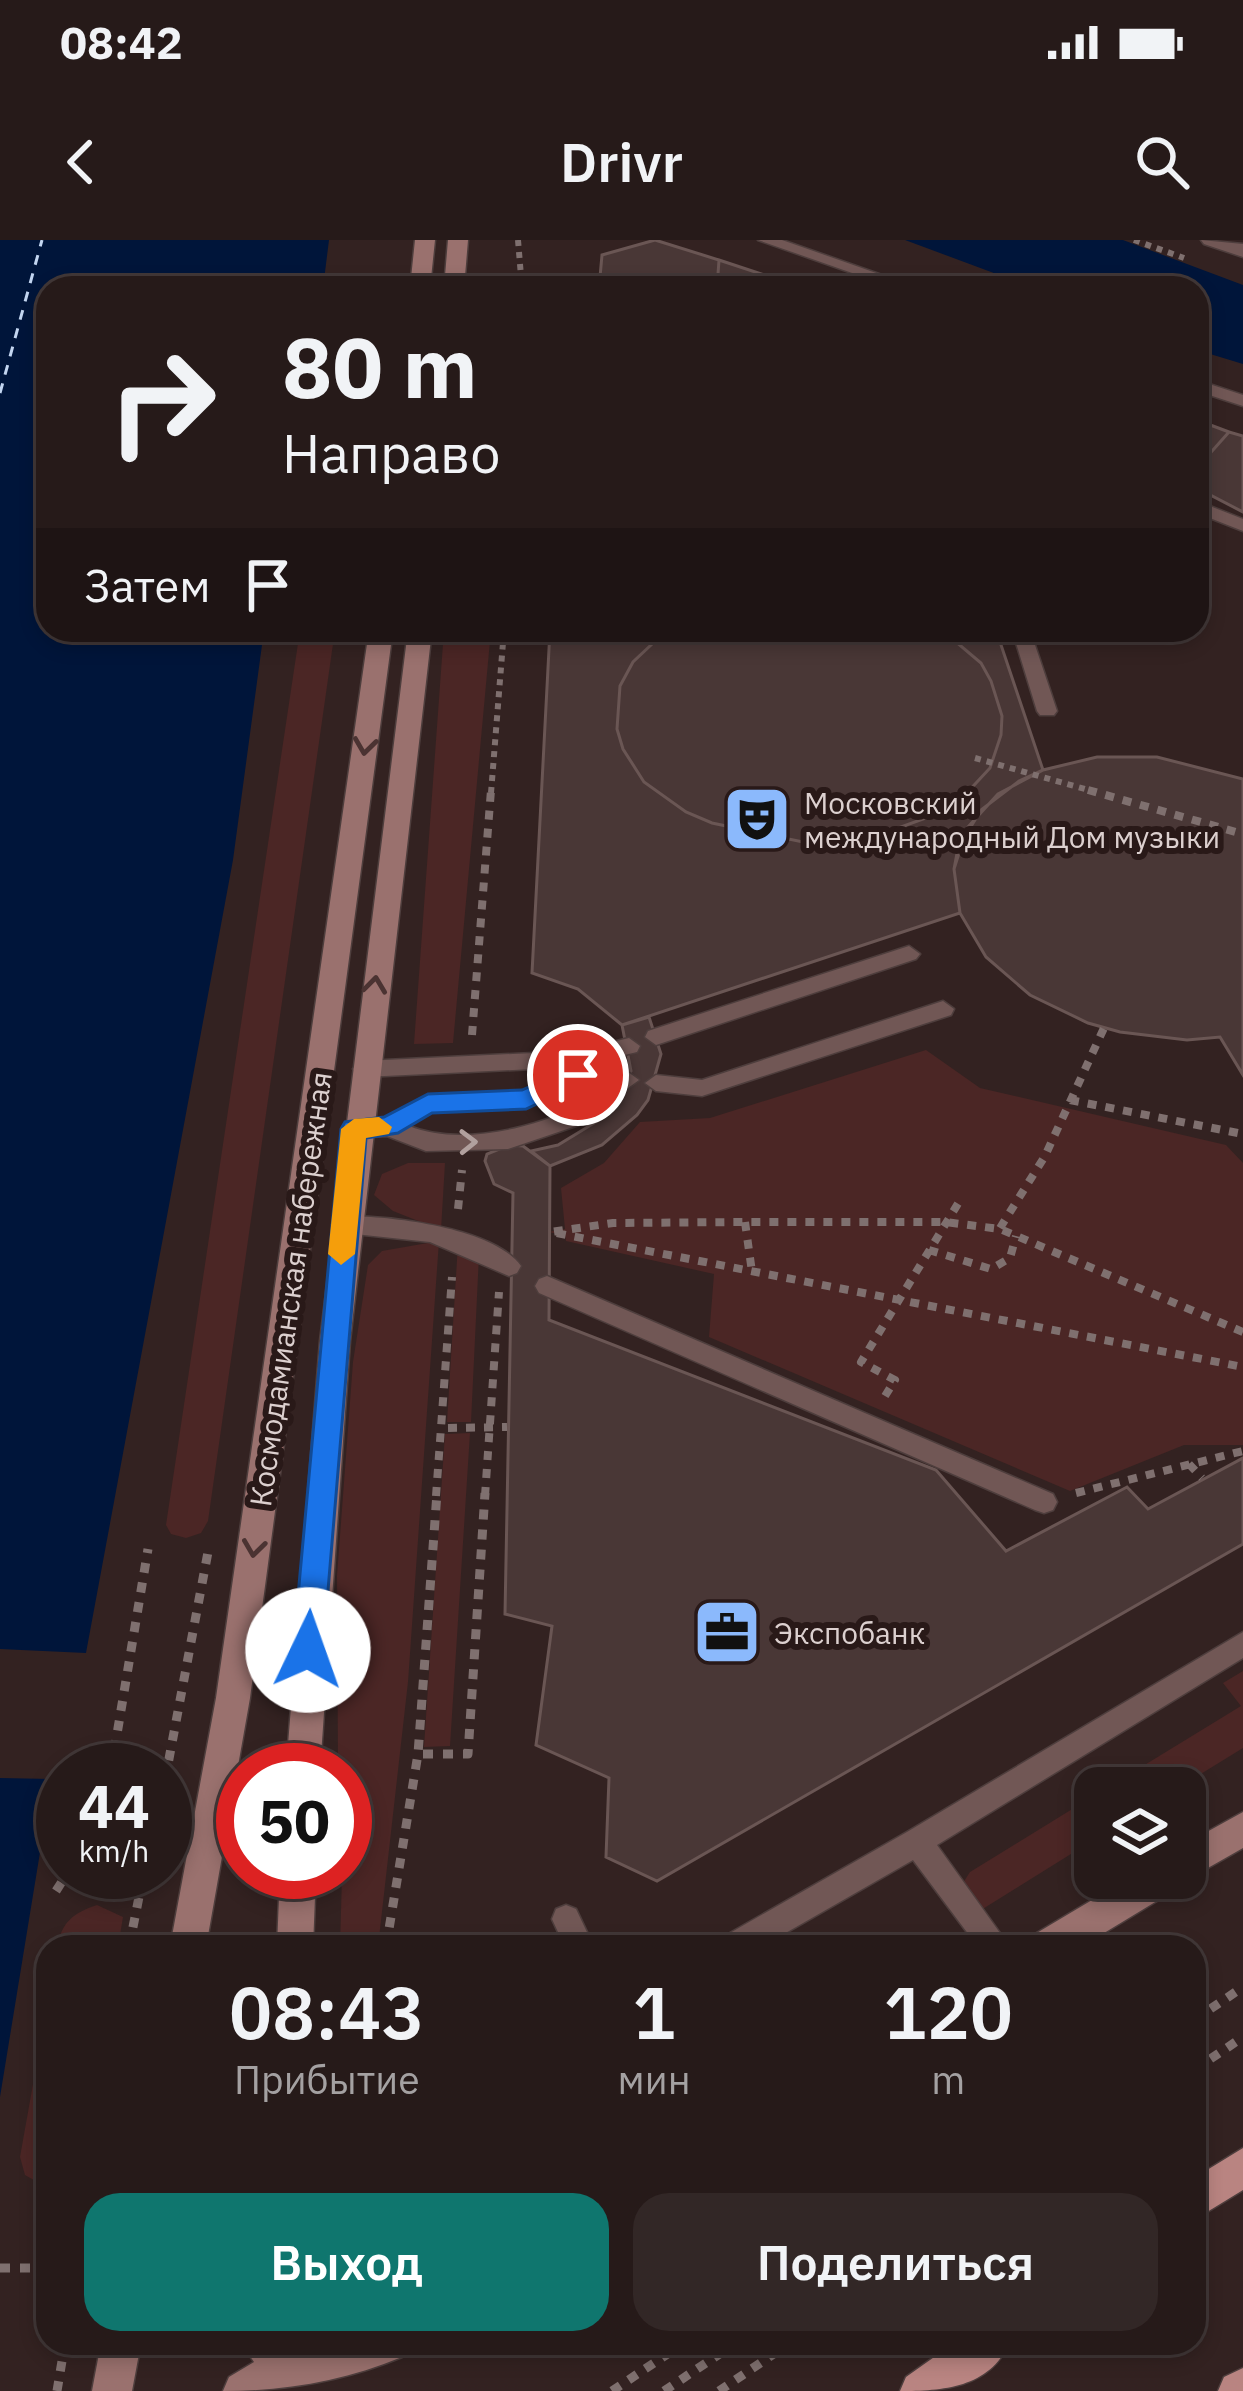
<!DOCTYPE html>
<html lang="ru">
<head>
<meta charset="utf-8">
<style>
	:root { --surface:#261a19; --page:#322726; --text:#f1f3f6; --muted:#a4a1a2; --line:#423838; --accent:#0f766e }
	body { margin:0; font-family:"IBM Plex Sans",sans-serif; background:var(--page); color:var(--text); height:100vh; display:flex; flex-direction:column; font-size:45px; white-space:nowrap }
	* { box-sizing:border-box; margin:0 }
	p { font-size:39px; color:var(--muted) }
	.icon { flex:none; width:66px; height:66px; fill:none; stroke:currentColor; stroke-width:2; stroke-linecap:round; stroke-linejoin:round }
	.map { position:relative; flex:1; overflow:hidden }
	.sheet { position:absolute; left:36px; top:1695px; width:1170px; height:420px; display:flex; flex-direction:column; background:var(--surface); border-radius:36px; box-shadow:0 6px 18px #0003,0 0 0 3px var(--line) }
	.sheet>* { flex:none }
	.hud { position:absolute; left:36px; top:36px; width:1173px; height:366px; border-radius:36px; box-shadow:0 6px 18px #0003,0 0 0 3px var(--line); background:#261a19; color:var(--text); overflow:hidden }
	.tools { position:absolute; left:1074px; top:1527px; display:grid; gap:24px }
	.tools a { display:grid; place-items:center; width:132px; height:132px; border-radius:24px; background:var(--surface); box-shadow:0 6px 18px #0003,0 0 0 3px var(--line); font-size:60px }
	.speed { position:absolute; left:36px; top:1503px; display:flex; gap:24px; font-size:60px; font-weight:700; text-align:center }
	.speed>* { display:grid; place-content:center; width:156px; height:156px; border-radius:50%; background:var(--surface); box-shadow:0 6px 18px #0003,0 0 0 3px var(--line); line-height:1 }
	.speed small { font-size:30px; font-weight:400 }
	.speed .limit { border:18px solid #d22; background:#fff; color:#111 }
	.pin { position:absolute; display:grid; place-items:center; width:102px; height:102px; color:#fff; margin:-51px; border:6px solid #fff; border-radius:50%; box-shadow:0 3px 12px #0007 }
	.me { position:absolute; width:132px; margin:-66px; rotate:3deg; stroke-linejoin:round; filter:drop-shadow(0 0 9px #0008) }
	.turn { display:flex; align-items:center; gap:42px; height:252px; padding:0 48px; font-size:54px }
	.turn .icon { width:156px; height:156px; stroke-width:2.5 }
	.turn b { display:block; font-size:84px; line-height:102px }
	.then { display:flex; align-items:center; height:114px; padding:0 48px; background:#0003; gap:24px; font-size:45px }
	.eta { display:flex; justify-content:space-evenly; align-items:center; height:204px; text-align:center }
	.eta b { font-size:72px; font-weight:600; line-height:84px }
	.cta { display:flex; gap:24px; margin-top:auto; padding:24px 48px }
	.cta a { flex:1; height:138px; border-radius:36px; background:var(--accent); color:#fff; font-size:48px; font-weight:600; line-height:138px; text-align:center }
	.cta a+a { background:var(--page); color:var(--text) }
	.status { display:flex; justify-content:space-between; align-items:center; height:84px; padding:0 60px; background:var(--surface); direction:ltr }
	.status svg { height:33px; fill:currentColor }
	header { display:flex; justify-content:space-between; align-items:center; height:156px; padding:0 48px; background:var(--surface); font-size:54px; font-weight:600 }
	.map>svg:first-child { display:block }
	.green { fill:#4b2625 }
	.water { fill:#00153a }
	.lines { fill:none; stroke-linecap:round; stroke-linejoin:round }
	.ferry { stroke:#c3d6f1; stroke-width:3; stroke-dasharray:10 9; stroke-linecap:butt }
	.building { fill:#493736; stroke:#6a5654; stroke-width:3 }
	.service-casing { stroke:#4e3e3d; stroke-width:3 }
	.tertiary-casing { stroke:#4e3e3d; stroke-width:3 }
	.secondary-casing { stroke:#4e3e3d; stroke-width:3 }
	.primary-casing { stroke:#4e3e3d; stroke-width:3 }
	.path-far2 { stroke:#7f706f; stroke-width:6; stroke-dasharray:6 6; stroke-linecap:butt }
	.path-far1 { stroke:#7f706f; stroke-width:8; stroke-dasharray:9 9; stroke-linecap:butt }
	.path { stroke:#7f706f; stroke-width:9; stroke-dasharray:10 10; stroke-linecap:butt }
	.service { fill:#715755; fill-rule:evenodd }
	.tertiary { fill:#715755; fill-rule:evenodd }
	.secondary { fill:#9a716e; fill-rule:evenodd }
	.primary { fill:#b98481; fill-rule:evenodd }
	.oneway { stroke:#4b3332 }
	.oneway2 { stroke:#b1a09e }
	.route { fill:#1a73e8; stroke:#114b97; stroke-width:3 }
	.slow { fill:#f59e0b }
	.labels { text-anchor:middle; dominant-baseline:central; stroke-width:12; stroke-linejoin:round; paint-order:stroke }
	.poi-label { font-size:30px; fill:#dcd0cf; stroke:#291918; text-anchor:start }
	.street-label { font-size:30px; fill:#dcd0cf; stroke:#291918 }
</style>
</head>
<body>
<div class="status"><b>08:42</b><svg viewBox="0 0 49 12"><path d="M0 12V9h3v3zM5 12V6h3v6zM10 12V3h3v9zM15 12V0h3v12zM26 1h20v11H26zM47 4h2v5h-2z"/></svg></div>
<header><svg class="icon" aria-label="back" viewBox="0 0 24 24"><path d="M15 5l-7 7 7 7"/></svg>Drivr<svg class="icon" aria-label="search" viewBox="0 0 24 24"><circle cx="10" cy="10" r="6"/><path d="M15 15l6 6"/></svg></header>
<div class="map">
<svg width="1243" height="2151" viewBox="0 0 1243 2151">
	<rect width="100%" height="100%" fill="#332221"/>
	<path class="green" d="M300,390H335L208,1281L201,1293L186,1298L171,1294L166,1285Z
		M444,390H491L453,803L414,804Z
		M926,810L980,848L1226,905L1243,923V1205H1184L1070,1251L709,1097L714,1034L566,1001L565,995L548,992L565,989L561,948L604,923L640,882L710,878Z
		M408,923H445L441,990L393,971L374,955L382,934Z
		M439,1001L408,1442L378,1707H340L345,1530H338L337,1336L353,1122L368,1025L382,1011Z
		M458,1004L479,1015L471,1182H447Z
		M470,1193L450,1506L424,1507L445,1194Z
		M1243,1431V1508L1178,1548H1107L1241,1466L1223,1443Z
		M1095,1555V1599L973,1675L961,1646L970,1632Z
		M97,1665L123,1677L118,1707H57C62,1682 73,1673 97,1665Z
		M48,1760V1948L25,1935L20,1917Z"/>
	<path class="water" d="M0,0H329L323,48H48V390H264L233,620L86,1413L0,1409Z
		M905,0H1123L1243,45V124L1197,110V48H1034Z
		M0,1538L52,1539L0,1857Z"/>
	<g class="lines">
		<path class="ferry" d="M0,153L42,0"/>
	</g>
	<path class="building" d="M655,0L719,20L717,48H599L602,15Z
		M719,20L804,48H717Z
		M1197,180L1229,192L1197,228Z
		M1229,192L1243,196V272L1197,248V228Z
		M550,390H996L1043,530L998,554L967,588L954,629L960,673L622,785L578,749L532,733Z
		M667,390H942L981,423L991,441L1002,476L1001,495L990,528L963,557L940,573L876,596L803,602L712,583L686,572L644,542L623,509L617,489L620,446L633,422Z
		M1097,517H1157L1243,539V835L1220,797L1187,800L1120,792L1088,783L1030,755L986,717L960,673L954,629L958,608L981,570L1019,541L1043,530Z
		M649,777L661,814L648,860L637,875L602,905L550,926L531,911L558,905L604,877L631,831L622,785Z
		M509,905L523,906L550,926L549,1080L936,1230L1006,1311L1127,1247L1148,1269L1243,1218V1304L657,1641L606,1617L609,1538L536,1505L552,1386L505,1374L513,953L494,944L485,921L487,914Z"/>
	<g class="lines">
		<g class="service-casing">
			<path id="service" d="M758,0H782L919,48H895Z
				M1197,140L1243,155V166L1197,151Z
				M1197,261L1243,279V291L1197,273Z
				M1012,390H1030L1057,471L1054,475H1040L1037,471Z
				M909,706L920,714L916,719L656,805L645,797L648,791Z
				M943,761L954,769L951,775L702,856L656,851L645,843L656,835L702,840Z
				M629,798L640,806L637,812L575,827L364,837L353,829L364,821L575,811Z
				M578,827L628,832L639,840L628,848L580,844L526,867L432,872L409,886C453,904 515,892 558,875C573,868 583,855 598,850L609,858L579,885L508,909L426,911L387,896L354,898L343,889L354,880L385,879L428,855L523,851Z
				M344,976C389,976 493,987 521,1026L517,1033L509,1036L430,1002L336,992L332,985L336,978Z
				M547,1036L1053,1254L1057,1262L1053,1270L1044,1273L1035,1270L539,1053L535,1046L539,1039Z
				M1243,1392V1418L937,1605L1010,1707H978L913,1620L761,1707H719L723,1697L907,1592Z
				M566,1665L576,1669L594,1707H565L552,1679L556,1669Z"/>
		</g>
		<g class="tertiary-casing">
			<path id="tertiary" d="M1201,0L1243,4V17L1204,4Z"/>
		</g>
		<g class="secondary-casing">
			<path id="secondary" d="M415,0H435L430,48H410Z
				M448,0H468L464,48H444Z
				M369,390H393L250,1458L206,1707H170L216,1458Z
				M408,390H432L350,1101L320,1530H286L320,1101Z
				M1243,1572V1608L1185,1641L1179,1639L1175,1650L1081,1707H1030L1035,1694L1129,1638H1185V1604Z
				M280,1632H316L313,1707H277Z
				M101,2103H141L132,2151H92Z
				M241,2103H408L402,2117C344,2141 285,2151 223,2151L229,2137L254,2122Z"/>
		</g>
		<g class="primary-casing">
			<path id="primary" d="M1243,1908V1950L1194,1980V1938Z
				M954,2103H1009C990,2148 942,2151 900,2151L906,2137Z
				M1243,2128V2151H1218L1224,2137Z"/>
		</g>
		<path class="path-far2" d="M518,0L522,48
			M1134,0L1184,18
			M937,37L965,48
			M277,401L288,390
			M975,518L1099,553
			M491,553L504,390"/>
		<path class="path-far1" d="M1088,550L1243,594
			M472,795L491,550
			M1070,860L1243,894
			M458,969L462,930
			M745,982L752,1032
			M1000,988L1045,916L1104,788
			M929,1010L991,1029L1010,1018L1016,996
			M1243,1092L1000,989L945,982H745L613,983L551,992L1243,1127
			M885,1156L895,1140L861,1122L959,962
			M448,1188L507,1187
			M1189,1224L1202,1238
			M1076,1253L1243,1211
			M436,1256L452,1037
			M485,1256L499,1052"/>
		<path class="path" d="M423,1514H468L485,1253
			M111,1530L148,1309
			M165,1540L208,1312
			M56,1651L68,1632
			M129,1707L144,1632
			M386,1707L418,1514L437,1253
			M1194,1780L1243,1747
			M1194,1830L1243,1797
			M0,2028H48
			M57,2151L65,2103
			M612,2151L684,2103
			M664,2151L736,2103
			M719,2151L790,2103"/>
		<use href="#service" class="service"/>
		<use href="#tertiary" class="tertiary"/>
		<use href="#secondary" class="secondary"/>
		<use href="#primary" class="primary"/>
	</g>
	<defs><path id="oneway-chevron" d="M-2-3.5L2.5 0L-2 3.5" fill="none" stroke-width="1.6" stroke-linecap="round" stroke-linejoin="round" transform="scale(3)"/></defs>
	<g class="oneway">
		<use href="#oneway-chevron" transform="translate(365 506) rotate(98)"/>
		<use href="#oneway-chevron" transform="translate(375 745) rotate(-83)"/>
		<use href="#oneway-chevron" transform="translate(254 1308) rotate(98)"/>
	</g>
	<use class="oneway2" href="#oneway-chevron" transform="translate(468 902) rotate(-1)"/>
	<path class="route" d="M578,825L586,828L590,835L586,841L526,869L432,873L398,893L366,898L323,1410L318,1419L308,1423L297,1419L293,1410L341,889L345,882L384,877L428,854L522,850Z"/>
	<path class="slow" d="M379,877L392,887L389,894L366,898L355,1014L341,1025L328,1014L341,889L354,879Z"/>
	<defs>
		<g id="theatre-square" transform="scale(3.45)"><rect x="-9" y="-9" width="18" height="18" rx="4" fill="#8bb9fc" stroke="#291918"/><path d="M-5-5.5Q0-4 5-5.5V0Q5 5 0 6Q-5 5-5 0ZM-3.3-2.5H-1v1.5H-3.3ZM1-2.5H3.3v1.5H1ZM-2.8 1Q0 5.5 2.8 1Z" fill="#111"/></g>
		<g id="office-square" transform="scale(3.45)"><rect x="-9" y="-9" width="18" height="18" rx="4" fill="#8bb9fc" stroke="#291918"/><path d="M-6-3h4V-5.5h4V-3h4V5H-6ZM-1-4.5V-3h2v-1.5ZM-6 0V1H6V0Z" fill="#111"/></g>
	</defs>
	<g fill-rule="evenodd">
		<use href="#theatre-square" x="757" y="579"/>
		<use href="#office-square" x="727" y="1392"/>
	</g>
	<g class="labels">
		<g class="poi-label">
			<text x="804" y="562">Московский<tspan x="804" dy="34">международный Дом музыки</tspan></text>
			<text x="774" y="1392">Экспобанк</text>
		</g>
		<g class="street-label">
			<text transform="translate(290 1049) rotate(-82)">Космодамианская набережная</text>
		</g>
	</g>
</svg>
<div class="tools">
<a><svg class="icon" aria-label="layers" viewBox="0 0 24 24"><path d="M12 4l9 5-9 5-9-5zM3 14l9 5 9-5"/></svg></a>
</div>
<div class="speed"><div>44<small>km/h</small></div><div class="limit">50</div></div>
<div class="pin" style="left:578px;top:835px;background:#d93025"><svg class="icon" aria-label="arrive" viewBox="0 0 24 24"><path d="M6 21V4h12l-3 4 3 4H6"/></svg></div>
<svg class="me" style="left:308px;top:1410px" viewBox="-20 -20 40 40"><circle r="19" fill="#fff"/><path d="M0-13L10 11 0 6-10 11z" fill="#1a73e8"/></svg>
<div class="hud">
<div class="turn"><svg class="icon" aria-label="right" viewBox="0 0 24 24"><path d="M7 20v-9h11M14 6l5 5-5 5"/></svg><div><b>80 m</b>Направо</div></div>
<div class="then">Затем<svg class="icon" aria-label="arrive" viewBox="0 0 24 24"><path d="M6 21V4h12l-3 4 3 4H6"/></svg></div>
</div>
<section class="sheet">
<div class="eta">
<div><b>08:43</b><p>Прибытие</p></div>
<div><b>1</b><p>мин</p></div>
<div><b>120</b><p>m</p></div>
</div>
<div class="cta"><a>Выход</a><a>Поделиться</a></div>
</section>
</div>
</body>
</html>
